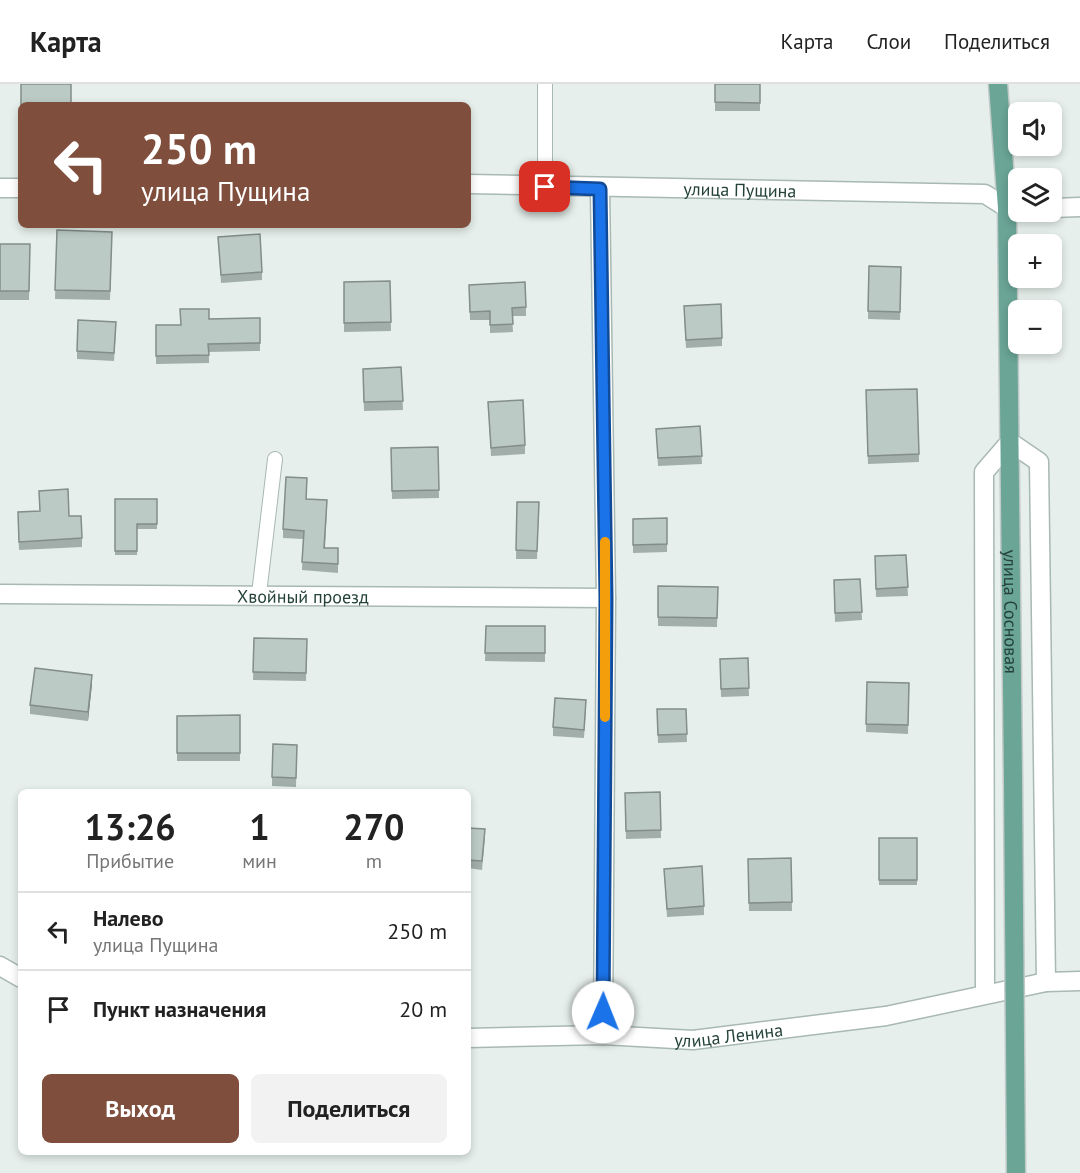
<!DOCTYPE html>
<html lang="ru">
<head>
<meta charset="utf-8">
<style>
	:root { --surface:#fff; --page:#f2f2f2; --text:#222; --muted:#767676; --line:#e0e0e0; --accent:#804e3d }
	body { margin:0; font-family:"PT Sans",sans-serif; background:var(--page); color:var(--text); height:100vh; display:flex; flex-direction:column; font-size:22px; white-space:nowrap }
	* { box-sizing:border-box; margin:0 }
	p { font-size:20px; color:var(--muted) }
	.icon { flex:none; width:33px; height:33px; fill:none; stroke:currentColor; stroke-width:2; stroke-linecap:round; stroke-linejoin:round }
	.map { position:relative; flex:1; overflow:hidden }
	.panel { position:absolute; left:18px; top:705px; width:453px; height:366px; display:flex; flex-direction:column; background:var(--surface); border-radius:9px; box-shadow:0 3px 9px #0003 }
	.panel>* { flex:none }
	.banner { position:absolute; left:18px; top:18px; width:453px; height:126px; border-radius:9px; box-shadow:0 3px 9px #0003; background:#804e3d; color:#fff; overflow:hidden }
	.controls { position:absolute; left:1008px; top:18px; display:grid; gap:12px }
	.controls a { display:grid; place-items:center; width:54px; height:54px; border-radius:9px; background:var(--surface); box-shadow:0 3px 9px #0003; font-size:30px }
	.pin { position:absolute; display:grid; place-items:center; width:51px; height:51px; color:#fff; margin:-26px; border-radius:12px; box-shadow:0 3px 9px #0006 }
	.me { position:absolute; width:66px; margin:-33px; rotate:1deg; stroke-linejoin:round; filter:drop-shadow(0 0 4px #0008) }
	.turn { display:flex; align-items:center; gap:21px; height:126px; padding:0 24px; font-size:27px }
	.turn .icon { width:78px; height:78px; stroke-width:2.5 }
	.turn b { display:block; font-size:42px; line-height:51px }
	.eta { display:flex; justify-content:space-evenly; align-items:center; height:102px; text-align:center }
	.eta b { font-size:36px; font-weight:700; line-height:42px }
	.primary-button { display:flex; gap:12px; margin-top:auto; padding:12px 24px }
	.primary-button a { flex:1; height:69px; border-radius:9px; background:var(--accent); color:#fff; font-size:24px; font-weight:700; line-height:69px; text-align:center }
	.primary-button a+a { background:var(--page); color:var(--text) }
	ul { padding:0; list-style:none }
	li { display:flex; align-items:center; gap:18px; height:78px; padding:0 24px; border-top:2px solid var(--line) }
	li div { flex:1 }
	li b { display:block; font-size:22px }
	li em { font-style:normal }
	header { display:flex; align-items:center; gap:36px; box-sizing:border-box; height:84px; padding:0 30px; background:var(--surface); border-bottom:2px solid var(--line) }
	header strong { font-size:28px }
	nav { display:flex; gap:33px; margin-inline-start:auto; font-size:21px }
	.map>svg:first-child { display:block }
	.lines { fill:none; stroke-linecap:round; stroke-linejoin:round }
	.lane-casing { stroke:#a8b8b2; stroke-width:16 }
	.street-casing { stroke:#a8b8b2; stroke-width:21 }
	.primary-casing { stroke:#c2cac8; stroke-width:21 }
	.lane { stroke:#fff; stroke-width:14 }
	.street { stroke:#fff; stroke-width:18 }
	.primary { stroke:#6aa596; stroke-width:18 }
	.primary-bridge-casing { stroke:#c2cac8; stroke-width:21; stroke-linecap:butt }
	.primary-bridge { stroke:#6aa596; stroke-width:18 }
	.wall { fill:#a1aea9 }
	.shaded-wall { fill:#838d89 }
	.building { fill:#bbcac4; stroke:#838d89; stroke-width:1.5 }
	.route-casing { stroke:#114b97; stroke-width:15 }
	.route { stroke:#1a73e8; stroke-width:10 }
	.slow { stroke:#f59e0b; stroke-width:10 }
	.labels { text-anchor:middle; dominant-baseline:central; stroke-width:5; stroke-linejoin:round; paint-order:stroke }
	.street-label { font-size:18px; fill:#24423a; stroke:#f7fbf9 }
</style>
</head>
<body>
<header>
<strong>Карта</strong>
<nav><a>Карта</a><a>Слои</a><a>Поделиться</a></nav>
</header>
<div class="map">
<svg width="1080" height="1089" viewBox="0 0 1080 1089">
	<rect width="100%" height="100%" fill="#e6efeb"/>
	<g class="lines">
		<g class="lane-casing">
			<path id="lane" d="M545,0V103
				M259,510L275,375"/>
		</g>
		<g class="street-casing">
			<g id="street">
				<path id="s1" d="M468,100L985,110L1007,124H1018"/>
				<path d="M0,104H21"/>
				<path d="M600,105L606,514L603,951"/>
				<path d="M1052,124L1080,123"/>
				<path id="s2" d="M0,510L606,514"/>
				<path d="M0,882L21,894"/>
				<path d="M985,909L984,388L1010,358L1039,378L1046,898"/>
				<path id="s3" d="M468,954L603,951L693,956L886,932L1046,898L1080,897"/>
			</g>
		</g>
		<g class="primary-casing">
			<g id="primary">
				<path id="s4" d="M998,0L1007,124L1013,696"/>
			</g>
		</g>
		<use href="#lane" class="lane"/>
		<use href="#street" class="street"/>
		<use href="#primary" class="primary"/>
		<g class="primary-bridge-casing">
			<path id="primary-bridge" d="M1013,696L1016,1089"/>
		</g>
		<use href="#primary-bridge" class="primary-bridge"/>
	</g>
	<path class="wall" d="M715,0H760V27H715Z
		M57,146L112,148L110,216L55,215Z
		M218,153L262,188V196L221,199Z
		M0,160H30L29,216H0Z
		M869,182L901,183L900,236L868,235Z
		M390,197L391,247L344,248V198Z
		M469,209L526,223V232H512L513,248L490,249V236H470Z
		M684,230L722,254V262L686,264Z
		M260,234V267L209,268V279L156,280V241H181L209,235Z
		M116,247L114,277L77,275V267Z
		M401,283L403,326L364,327L363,285Z
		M866,306L919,370V378L868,380Z
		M488,318L525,361V370L491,372Z
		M700,342L702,380L658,382L656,345Z
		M438,363L439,414L392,415L391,364Z
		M307,403V415L327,425L325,464L338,473V489L302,486L303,455L283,454V445Z
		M115,415H157V445H137V471H115Z
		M517,418H539L537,475H516Z
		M69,432L82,454V463L19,466L18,437Z
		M667,434V468L633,469V435Z
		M906,471L908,512L876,513L875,472Z
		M860,495L862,536L835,538L834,496Z
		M658,502L718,503L717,543L658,542Z
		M486,542H545V578L485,577Z
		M254,554L307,555L306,597L253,596Z
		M748,574L749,612L721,613L720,575Z
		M867,598L909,599L908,650L866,648Z
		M92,600L88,637L30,630V621Z
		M586,624L584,654L553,652V643Z
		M657,625H686L687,658L658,659Z
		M240,631V677H177V632Z
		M297,661L296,703L272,702V693Z
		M660,708L661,754L626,755L625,709Z
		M468,744L485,753L482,786L468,784Z
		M879,754H917V801H879Z
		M791,774L792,827H749L748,775Z
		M664,785L704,822V831L667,833Z"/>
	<path class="shaded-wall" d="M92,591V600L88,637V628Z"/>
	<path class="building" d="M21,0H71V21H21V25Z
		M715,0H760V19L715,18Z
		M57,146L112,148L110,207L55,206Z
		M260,150L262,188L221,191L218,153Z
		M0,160H30L29,207H0Z
		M869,182L901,183L900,228L868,227Z
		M390,197L391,238L344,239V198Z
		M525,198L526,223L512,224L513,240L490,241V227L470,228L469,201Z
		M721,220L722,254L686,256L684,222Z
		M180,225H209V235L260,234V259L208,260L209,271L156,272V241H181Z
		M78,236L116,238L114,269L77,267Z
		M401,283L403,317L364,318L363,285Z
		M917,305L919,370L868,372L866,306Z
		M523,316L525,361L491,364L488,318Z
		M700,342L702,372L658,374L656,345Z
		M438,363L439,406L392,407L391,364Z
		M286,393L307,394L306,415L327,416L324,464H338V480L302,478L304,447L283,445Z
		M68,405L69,432H81L82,454L19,458L18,428L40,427L39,407Z
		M115,415H157V440H137V467H115Z
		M517,418H539L537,467L516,466Z
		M667,434V460L633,461V435Z
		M906,471L908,503L876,505L875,472Z
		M860,495L862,528L835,529L834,496Z
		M658,502L718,503L717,534L658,533Z
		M486,542H545V569H485Z
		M254,554L307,555L306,589L253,588Z
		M748,574L749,604L721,605L720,575Z
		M35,584L92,591L88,628L30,621Z
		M867,598L909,599L908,641L866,640Z
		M555,614L586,616L584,646L553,643Z
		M657,625H686L687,650L658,651Z
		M240,631V669H177V632Z
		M273,660L297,661L296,694L272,693Z
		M660,708L661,746L626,747L625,709Z
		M468,744L485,745L482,777L468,776Z
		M879,754H917V796H879Z
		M791,774L792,818L749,819L748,775Z
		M702,782L704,822L667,825L664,785Z"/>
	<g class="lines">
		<g class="route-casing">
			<path id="route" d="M545,103L600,105L606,514L603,928"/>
		</g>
		<use href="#route" class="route"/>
		<path class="slow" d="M605,633V458"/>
	</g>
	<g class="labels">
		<g class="street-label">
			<text stroke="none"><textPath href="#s1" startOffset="272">улица Пущина</textPath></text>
			<text stroke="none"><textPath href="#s2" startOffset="303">Хвойный проезд</textPath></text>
			<text stroke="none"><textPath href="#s4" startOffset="528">улица Сосновая</textPath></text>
			<text stroke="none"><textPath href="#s3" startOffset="261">улица Ленина</textPath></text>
		</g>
	</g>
</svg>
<div class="controls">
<a><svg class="icon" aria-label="sound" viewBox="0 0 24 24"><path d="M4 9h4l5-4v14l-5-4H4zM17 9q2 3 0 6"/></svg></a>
<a><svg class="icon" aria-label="layers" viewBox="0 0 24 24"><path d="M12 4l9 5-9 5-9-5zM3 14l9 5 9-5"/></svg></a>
<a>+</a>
<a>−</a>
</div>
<div class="pin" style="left:545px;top:103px;background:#d93025"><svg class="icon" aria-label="arrive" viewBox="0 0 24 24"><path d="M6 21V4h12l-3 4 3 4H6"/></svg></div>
<svg class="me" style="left:603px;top:928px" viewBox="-20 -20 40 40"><circle r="19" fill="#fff"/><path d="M0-13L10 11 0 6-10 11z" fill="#1a73e8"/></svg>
<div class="banner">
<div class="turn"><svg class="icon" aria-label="left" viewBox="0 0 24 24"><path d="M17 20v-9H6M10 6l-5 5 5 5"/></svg><div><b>250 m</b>улица Пущина</div></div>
</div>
<section class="panel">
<div class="eta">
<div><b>13:26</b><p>Прибытие</p></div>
<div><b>1</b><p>мин</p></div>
<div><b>270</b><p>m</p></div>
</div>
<ul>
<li><svg class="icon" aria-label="left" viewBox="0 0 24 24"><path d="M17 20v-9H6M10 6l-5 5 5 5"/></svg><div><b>Налево</b><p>улица Пущина</p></div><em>250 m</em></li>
<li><svg class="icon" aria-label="arrive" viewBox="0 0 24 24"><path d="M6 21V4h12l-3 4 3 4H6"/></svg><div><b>Пункт назначения</b></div><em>20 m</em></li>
</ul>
<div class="primary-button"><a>Выход</a><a>Поделиться</a></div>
</section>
</div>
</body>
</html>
